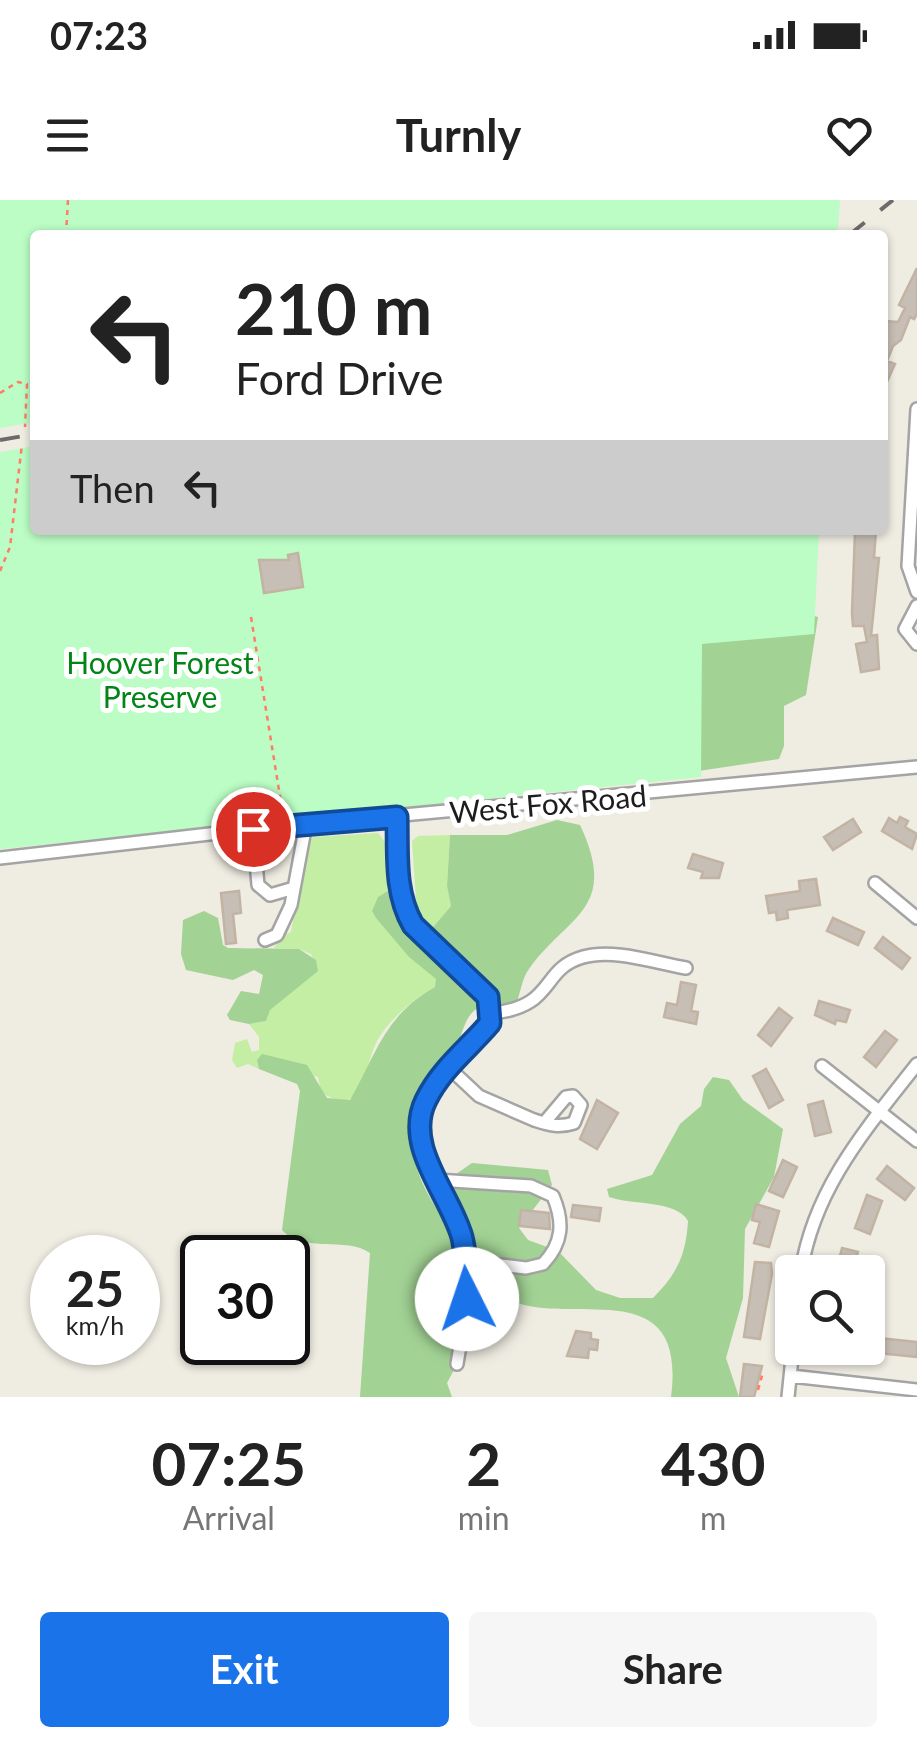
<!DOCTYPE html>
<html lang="en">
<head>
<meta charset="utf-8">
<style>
	:root { --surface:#fff; --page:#f6f6f6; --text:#222; --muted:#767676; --accent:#1a73e8 }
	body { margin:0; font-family:Lato,sans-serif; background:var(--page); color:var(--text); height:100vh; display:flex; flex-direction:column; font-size:38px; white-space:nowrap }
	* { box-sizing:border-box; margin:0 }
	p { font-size:32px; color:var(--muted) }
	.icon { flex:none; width:55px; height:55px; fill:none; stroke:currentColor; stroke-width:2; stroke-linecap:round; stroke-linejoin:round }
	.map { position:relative; height:1197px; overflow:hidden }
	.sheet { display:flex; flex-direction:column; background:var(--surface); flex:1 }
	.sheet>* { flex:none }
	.banner { position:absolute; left:30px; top:30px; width:858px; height:305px; border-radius:10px; box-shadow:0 2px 8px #0004; background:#fff; color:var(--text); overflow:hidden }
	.tools { position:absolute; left:775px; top:1055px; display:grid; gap:20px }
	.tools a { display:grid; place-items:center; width:110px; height:110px; border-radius:10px; background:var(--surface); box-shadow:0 2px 8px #0004; font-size:50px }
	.speed { position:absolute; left:30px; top:1035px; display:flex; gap:20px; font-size:50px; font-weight:700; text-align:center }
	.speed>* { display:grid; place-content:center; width:130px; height:130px; border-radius:50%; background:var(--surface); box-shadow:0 2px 8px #0004; line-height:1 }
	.speed small { font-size:25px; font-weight:400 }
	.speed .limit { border:5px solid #111; border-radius:15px; background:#fff; color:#111 }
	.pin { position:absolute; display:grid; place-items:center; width:85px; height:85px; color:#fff; margin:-42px; border:5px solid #fff; border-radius:50%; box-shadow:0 2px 10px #0007 }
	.me { position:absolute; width:110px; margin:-55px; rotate:356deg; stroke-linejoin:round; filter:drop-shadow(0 0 8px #0008) }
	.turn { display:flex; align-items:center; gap:35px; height:210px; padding:0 40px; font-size:45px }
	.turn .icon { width:130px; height:130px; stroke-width:2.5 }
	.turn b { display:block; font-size:70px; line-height:85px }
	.then { display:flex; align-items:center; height:95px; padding:0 40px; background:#0003; gap:20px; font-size:38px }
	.eta { display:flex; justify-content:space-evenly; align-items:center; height:170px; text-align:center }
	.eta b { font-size:60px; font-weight:700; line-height:70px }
	.action { display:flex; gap:20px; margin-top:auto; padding:20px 40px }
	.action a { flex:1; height:115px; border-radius:10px; background:var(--accent); color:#fff; font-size:40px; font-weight:700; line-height:115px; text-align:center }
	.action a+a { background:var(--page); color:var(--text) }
	.status { display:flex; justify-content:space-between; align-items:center; height:70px; padding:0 50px; background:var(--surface); direction:ltr }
	.status svg { height:28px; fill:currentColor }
	header { display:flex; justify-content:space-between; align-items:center; height:130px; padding:0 40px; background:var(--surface); font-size:45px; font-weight:700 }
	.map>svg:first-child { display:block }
	.grass { fill:#c4eea4 }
	.forest { fill:#a2d294 }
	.park { fill:#bbfdc4 }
	.building { fill:#c7beb5; stroke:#c2b3a3; stroke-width:2.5 }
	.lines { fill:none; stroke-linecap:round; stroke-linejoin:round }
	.minor-casing { stroke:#a4a4a4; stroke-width:16 }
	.path { stroke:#ff7d64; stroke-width:2.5; stroke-dasharray:5 5; stroke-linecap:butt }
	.minor { stroke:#fff; stroke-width:11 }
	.rail { stroke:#6b6b6b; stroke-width:4; stroke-dasharray:20 20; stroke-linecap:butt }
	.route-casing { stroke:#114b97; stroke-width:25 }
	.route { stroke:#1a73e8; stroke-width:18 }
	.labels { text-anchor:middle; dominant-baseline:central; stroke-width:10; stroke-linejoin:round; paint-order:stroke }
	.park-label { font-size:30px; fill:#038416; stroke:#fff }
	.street-label { font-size:30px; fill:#1d1d1d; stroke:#fff }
</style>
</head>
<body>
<div class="status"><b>07:23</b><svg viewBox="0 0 49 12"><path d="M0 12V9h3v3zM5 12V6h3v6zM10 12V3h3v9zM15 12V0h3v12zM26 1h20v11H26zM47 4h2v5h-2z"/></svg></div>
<header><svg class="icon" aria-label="menu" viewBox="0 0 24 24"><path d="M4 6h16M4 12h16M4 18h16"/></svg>Turnly<svg class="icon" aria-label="heart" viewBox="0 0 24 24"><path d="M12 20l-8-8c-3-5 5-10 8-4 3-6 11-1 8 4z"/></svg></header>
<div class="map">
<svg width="917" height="1197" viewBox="0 0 917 1197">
	<rect width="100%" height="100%" fill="#efece2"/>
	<path class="grass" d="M378,633L385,642L391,689L378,697L409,757L437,779L435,787C414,799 389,819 377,841C367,860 366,893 343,903L321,893L318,877L257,860L259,869L248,864L237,868L232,860L235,843L247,839L252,852L259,850V837L249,824L266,821L269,810L318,770L311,754L299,749L274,748L283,735L291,732L306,644L313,637Z
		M450,635L447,686L451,706L429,732L417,714L412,641L418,636Z"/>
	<path class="forest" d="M803,413L818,417L806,495L784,506V546L779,559L685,573L447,521Z
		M557,620L580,625C621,712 564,716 527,772C521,782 520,797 514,808C503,810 493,803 483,806C461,813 464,840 451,856C411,902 398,938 429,996C436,1010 448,1021 454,1035C468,1067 464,1101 473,1134L447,1183L452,1197H360L370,1053C346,1036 303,1054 282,1030L300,891L297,884L259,869L257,860L262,854L307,865L327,898L350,900C377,853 384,816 435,787L436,779L409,757L376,718L372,711L378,697L391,689L396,692L410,725L453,768L457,765L429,732L451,706L447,686L450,635H507Z
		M204,711L218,718L223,745L228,748L299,749L316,760L318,771L270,810L266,821L249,824L230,820L227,815L241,791L259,794L263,775L254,770L233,780L186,770L181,754L183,720Z
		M713,877L729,880L743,900L783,929L774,977L745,1029L743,1098L726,1158L739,1197H671C689,1061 553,1136 501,1094C479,1077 479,1049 471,1025C464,1006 445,1004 446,981L472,963L548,970L552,985L519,1028L528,1040L558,1051L596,1090L620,1098H653C677,1074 686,1055 688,1021C677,1000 631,1005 609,997L607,989L652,975L680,924L701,906L704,889Z"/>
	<path class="park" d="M0,0H840L838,28L829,35H35V222L0,228Z
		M35,246V330H819L814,434L702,444L701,577L0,649V252Z"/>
	<path class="building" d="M917,68V114L914,119L910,117L901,140L893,146L887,161L895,164L882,193V129L886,121L898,122L905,108L899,105Z
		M876,330L874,358H879L871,436L877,435L879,469L861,472L856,444L867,442L864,426H853L852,413L855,331Z
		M298,353L303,387L264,393L259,360H289L288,355Z
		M900,617L908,621L905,627L917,634L912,649L882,631L889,618L897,623Z
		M853,619L861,632L833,650L824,637Z
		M693,654L723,663L719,678H701L703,672L688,668Z
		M816,679L820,705L787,710L788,718L777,720L776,712L769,713L766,696L800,691L799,681Z
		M239,691L241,713L233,714L236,743L226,744L221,693Z
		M833,718L864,732L858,745L827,731Z
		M883,737L910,758L902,769L875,748Z
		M681,782L696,785L691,811L698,812L696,824L664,817L667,803L677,805Z
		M819,801L850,810L846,822L836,820L835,824L815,815Z
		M779,808L792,818L771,846L758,835Z
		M885,831L897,840L876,867L864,857Z
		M766,869L783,900L769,908L753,876Z
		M597,900L618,913L597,949L580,939Z
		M823,901L831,932L815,936L808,905Z
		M783,960L797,967L783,997L769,991Z
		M887,966L914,988L905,1000L877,979Z
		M867,995L882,1001L870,1034L855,1028Z
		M756,1004L779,1011L769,1047L754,1043L760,1022L752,1020Z
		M573,1005L601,1008L599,1021L571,1017Z
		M521,1010L549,1013L550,1029L519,1026Z
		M842,1048L858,1052L852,1072H836Z
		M755,1062L771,1063L772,1074L760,1139L744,1137Z
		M576,1131L591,1133V1139L598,1140L597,1150L589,1149L588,1158L567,1156Z
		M869,1137L917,1142V1157L867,1152Z
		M744,1164L762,1166L754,1197H740Z"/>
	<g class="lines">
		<g class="minor-casing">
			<path id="minor" d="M917,209L908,366L917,392
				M917,406L905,429L917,444
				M397,617C398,654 394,692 413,725C437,749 497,785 490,823C467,850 435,871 423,906C408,950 449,994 461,1035C474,1077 464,1121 457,1164
				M253,629L258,685L270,695L294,688
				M0,658L253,629L917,567
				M875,683L917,718
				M265,740L277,735L291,705L306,624
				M492,813C556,807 540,769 583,757C614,748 656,763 686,768
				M822,866L917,941
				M448,867L479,896L534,920C550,925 558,928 574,923L581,905L573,896L566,897L544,923
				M437,980L531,986L553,996C564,1022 563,1043 543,1064L526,1068L466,1061
				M801,1072C814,988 866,929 917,864
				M791,1176L917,1190
				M788,1197L793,1148"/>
		</g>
		<path class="path" d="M66,35L68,0
			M0,193L18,182L27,184L25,227
			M0,371L10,347L22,244
			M251,417L283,615
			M758,1190L763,1172"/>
		<use href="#minor" class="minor"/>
		<path class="rail" d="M849,35L893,0
			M0,240L35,234"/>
	</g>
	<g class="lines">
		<g class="route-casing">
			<path id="route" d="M253,629L397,617C398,654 394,692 413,725L488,797L490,823C468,849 441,869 426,900C403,946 450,994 462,1037C467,1058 468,1078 467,1099"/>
		</g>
		<use href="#route" class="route"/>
	</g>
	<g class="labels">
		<g class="park-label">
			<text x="160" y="462">Hoover Forest<tspan x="160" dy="34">Preserve</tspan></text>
		</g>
		<g class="street-label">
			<text transform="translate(548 603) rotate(-5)">West Fox Road</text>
		</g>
	</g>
</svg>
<div class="tools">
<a><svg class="icon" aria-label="search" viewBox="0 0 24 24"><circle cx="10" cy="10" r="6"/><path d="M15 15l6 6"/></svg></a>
</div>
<div class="speed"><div>25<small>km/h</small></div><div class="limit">30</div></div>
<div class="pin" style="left:253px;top:629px;background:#d93025"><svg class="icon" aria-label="arrive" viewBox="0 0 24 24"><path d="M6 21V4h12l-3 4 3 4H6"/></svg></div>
<svg class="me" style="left:467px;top:1099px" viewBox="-20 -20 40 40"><circle r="19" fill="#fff"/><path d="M0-13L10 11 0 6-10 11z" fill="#1a73e8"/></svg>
<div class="banner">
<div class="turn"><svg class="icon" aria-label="left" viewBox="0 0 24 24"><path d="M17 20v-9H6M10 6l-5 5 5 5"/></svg><div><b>210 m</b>Ford Drive</div></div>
<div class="then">Then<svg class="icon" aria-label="left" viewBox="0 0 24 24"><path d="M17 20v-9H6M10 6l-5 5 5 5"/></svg></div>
</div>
</div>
<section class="sheet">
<div class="eta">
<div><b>07:25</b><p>Arrival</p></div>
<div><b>2</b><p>min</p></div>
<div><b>430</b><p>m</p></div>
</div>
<div class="action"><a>Exit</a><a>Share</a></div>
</section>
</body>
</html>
